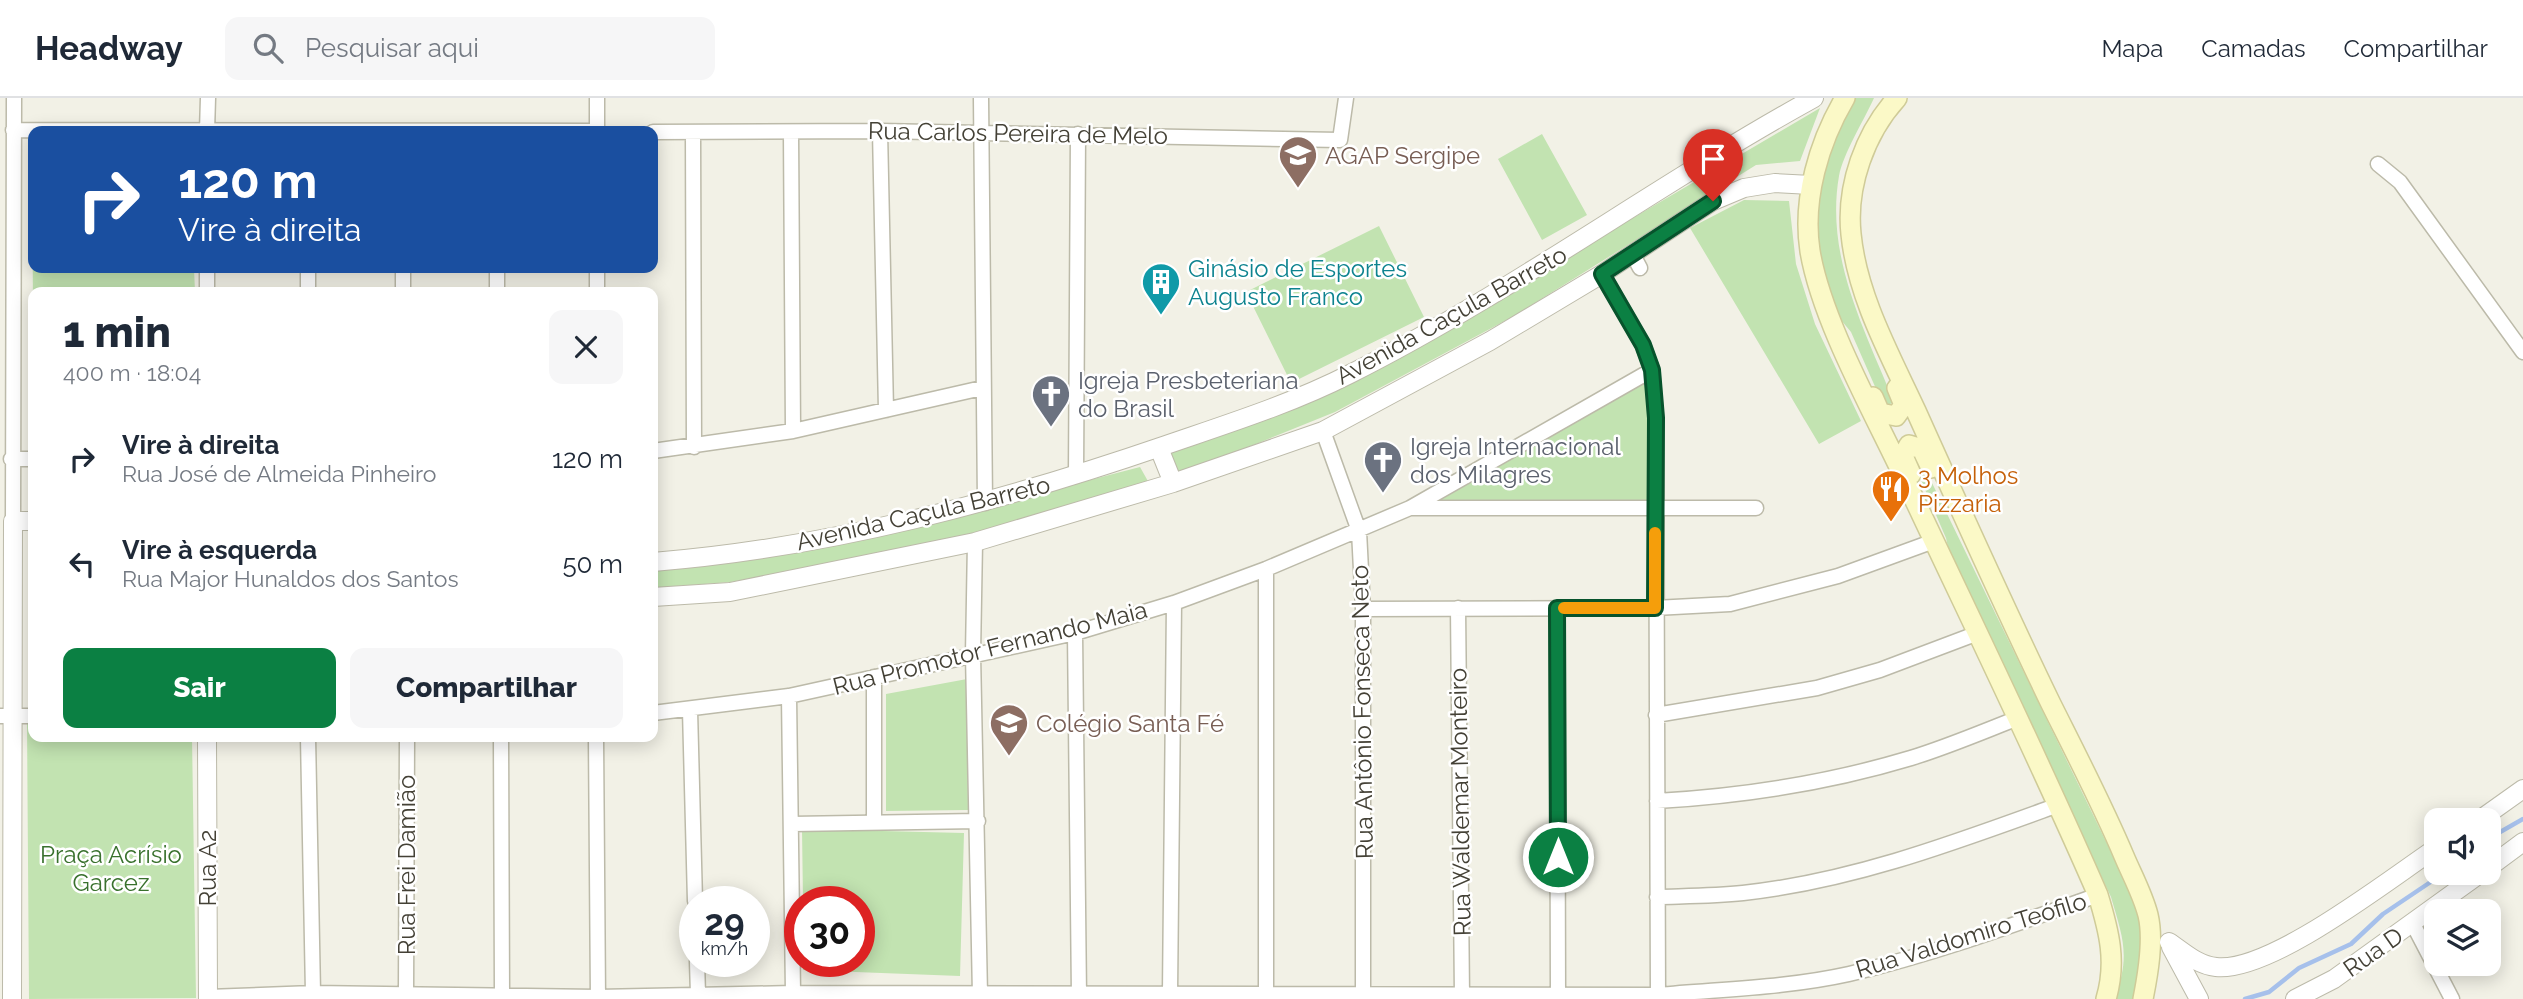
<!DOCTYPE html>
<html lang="pt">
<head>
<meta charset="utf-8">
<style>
	:root { --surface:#fff; --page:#f6f6f7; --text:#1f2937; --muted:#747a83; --line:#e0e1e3; --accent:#0b8043 }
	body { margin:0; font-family:Raleway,sans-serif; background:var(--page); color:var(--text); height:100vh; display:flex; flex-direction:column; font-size:26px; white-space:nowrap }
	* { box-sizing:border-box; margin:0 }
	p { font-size:23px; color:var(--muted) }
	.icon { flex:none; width:38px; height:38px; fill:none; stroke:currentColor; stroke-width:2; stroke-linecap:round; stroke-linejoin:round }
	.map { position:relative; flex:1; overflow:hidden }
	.details { position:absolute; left:28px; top:189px; width:630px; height:455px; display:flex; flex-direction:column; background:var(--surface); border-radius:14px; box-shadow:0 4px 18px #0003 }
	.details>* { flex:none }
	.guide { position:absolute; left:28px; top:28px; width:630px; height:147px; border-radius:14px; box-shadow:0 4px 18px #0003; background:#1a4fa0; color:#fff; overflow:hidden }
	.controls { position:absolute; left:2424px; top:710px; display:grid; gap:14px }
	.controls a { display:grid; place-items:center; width:77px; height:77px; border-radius:14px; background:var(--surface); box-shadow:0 4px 18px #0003; font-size:35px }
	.speed { position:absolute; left:679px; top:788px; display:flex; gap:14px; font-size:35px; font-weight:700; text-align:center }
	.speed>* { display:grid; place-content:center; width:91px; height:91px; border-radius:50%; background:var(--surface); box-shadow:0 4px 18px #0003; line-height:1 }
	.speed small { font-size:18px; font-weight:400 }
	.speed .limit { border:10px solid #d22; background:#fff; color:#111 }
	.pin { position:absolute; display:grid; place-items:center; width:60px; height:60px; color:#fff; margin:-72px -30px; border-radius:50% 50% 50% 0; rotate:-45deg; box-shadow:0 0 7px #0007 }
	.pin .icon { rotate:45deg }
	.me { position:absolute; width:77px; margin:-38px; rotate:0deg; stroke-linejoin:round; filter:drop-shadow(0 0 5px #0008) }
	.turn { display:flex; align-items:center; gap:24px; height:147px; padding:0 35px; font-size:32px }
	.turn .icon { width:91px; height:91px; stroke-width:2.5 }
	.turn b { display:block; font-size:49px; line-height:60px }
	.round { display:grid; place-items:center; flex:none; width:74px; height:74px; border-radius:14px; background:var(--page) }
	.summary { display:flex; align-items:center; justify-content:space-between; height:119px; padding:0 35px }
	h1 { font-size:42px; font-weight:800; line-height:52px }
	.cta { display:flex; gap:14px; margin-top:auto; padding:14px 35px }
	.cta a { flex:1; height:80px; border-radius:14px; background:var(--accent); color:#fff; font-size:28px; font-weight:800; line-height:80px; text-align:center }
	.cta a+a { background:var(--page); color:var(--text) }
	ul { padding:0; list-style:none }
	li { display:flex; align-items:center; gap:21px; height:105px; padding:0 35px }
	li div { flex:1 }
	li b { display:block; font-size:26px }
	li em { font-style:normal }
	header { display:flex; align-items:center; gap:42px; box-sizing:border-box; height:98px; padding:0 35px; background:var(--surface); border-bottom:2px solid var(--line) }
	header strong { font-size:33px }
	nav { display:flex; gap:38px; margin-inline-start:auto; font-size:24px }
	.search { width:490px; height:63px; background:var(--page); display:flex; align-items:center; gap:18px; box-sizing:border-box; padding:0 24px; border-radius:14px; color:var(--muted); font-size:26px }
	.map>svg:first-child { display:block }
	.green { fill:#c2e3b1 }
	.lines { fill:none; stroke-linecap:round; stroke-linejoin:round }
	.stream { stroke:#a6c0eb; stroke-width:4.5 }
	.minor-casing { stroke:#bcbaa9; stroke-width:17 }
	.tertiary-casing { stroke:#bcbaa9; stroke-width:20 }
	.secondary-casing { stroke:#cfcb98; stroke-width:22 }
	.minor { stroke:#fff; stroke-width:14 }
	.tertiary { stroke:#fff; stroke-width:18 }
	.secondary { stroke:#fbf9c7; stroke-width:19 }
	.route-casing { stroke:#07532c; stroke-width:18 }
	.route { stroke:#0b8043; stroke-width:12 }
	.slow { stroke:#f59e0b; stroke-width:12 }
	.labels { text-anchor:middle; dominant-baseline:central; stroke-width:5; stroke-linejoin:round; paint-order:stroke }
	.street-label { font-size:24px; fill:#444136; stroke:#fff }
	.education-label { font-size:24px; fill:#785e54; stroke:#fff; text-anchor:start }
	.culture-label { font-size:24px; fill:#0d838f; stroke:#fff; text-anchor:start }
	.worship-label { font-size:24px; fill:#5b616d; stroke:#fff; text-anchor:start }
	.food-label { font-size:24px; fill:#c56008; stroke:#fff; text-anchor:start }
	.park-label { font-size:24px; fill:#39712d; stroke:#fff }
</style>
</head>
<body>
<header>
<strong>Headway</strong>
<div class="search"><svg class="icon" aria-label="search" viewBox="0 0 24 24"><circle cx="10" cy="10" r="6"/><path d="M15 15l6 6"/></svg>Pesquisar aqui</div>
<nav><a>Mapa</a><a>Camadas</a><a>Compartilhar</a></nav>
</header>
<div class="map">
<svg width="2523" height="901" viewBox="0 0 2523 901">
	<rect width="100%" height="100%" fill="#f2f1e6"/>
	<path class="green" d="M1854,0H1874C1864,22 1843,56 1839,78C1825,159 1865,232 1894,304L1884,309L1851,234L1831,210L1816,158L1813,115L1830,46Z
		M1820,10L1800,63L1756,67L1514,218L1335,314L1177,378L1167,354L1507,194Z
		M1542,36L1587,117L1542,142L1498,61Z
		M32,37L33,170H194L195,194H33V216Z
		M1744,102L1789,103L1796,166L1815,226L1861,323L1819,346L1690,130Z
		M1379,128L1424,219L1291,285L1246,194Z
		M1648,282L1650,405L1434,403Z
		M1918,356L2131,795L2143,837L2137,901H2114C2131,859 2123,840 2111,799L1949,454L1946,440L1911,359Z
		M1140,369L1149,385L991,435L731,484L653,490V471L1005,404Z
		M967,581L968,712L886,713V596Z
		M27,625H33V639H192L196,900L29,901Z
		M802,731L964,735L960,878L803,872V863H859V803H803Z"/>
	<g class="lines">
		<path class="stream" d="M2488,741L2523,721
			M2245,901L2269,894L2299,870L2351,846L2383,816L2444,775"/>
		<g class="minor-casing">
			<path id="minor" d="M981,0L985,405
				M13,32L590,33
				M207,33L208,0
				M597,33V0
				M880,33L886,312
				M653,34L880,33L1340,42L1346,0
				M693,35L694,349
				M791,35L793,333
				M2378,66L2400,84L2523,254
				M1632,155L1640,170
				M597,170V194
				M1602,176L1643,247L1652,272L1656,320L1658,901
				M207,194V170
				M308,194V170
				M403,194V170
				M497,194V170
				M1323,333L1359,433L1363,511V901
				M653,353L793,333L982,290
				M11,361H33
				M1076,378L1078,36
				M1411,410H1756
				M13,423L14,0
				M975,444L973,556L980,897
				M1458,510L1462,898
				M1557,510L1558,897
				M1363,511L1655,510L1730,506L1838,478L1934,443
				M1075,535L1079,898
				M874,579V723
				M789,598L793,895
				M690,612L695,803
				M653,615L789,598L1075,535L1174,505L1266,471L1410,410L1652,272
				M1656,617L1817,590L1880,572L1978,535
				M0,618H33
				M308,639L313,895
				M501,639L502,896
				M596,639L598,901
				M1657,703C1744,698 1828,685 1911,660C1947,649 1982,634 2018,620
				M792,726L978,723
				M1657,799C1686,798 1715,798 1743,795C1853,783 1956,744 2058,707
				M2413,826L2452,901
				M697,863L698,897
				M406,895L407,639
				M1170,895L1174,505
				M1266,895V471
				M208,899L313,895L598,899L793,895L1658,897C1721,891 1786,890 1849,876C1934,856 2016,826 2098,797"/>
		</g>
		<g class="tertiary-casing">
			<path id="tertiary" d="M1159,350L1173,385
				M653,464C828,450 1000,404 1166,347C1227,326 1291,306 1350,276C1511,195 1656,87 1814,0
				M653,499L730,494L975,444L1173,385L1323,333L1490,243L1602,176L1713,103L1744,90L1775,85L1811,87
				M207,639L208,901
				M2478,723L2523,691
				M2488,770L2523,744
				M2169,844C2184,854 2197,867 2216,869C2270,875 2388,782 2436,750
				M2171,849L2199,901
				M12,901L13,423H33
				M2295,901L2334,881L2481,775"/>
		</g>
		<g class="secondary-casing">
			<path id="secondary" d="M1845,0C1819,44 1802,101 1810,153C1821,220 1871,310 1901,373C1967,514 2036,654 2098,797C2109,833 2117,864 2106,901
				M1897,0C1865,35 1846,88 1851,136C1857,198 1890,257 1916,313C1960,411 2004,509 2051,606C2076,656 2102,706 2124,758C2132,777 2143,797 2148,817C2154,842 2148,876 2143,901
				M1873,299L1880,315L1896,318L1904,307L1897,290
				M1911,376L1903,358L1909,347L1922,351L1931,370"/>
		</g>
		<use href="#minor" class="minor"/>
		<use href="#tertiary" class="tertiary"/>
		<use href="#secondary" class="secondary"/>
	</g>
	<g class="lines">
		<g class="route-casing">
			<path id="route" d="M1558,759L1557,510H1655L1656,320L1652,272L1643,247L1602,176L1713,103"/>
		</g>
		<use href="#route" class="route"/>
		<path class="slow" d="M1564,510H1655V435"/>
	</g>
	<defs>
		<g id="school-pin" transform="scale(2.0125)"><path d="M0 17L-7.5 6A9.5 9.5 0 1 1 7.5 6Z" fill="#8d6e63" stroke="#fff"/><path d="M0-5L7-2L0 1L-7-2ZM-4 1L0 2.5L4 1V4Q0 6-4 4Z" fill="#fff"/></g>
		<g id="building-pin" transform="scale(2.0125)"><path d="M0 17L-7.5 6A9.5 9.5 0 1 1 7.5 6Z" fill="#0f9aa8" stroke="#fff"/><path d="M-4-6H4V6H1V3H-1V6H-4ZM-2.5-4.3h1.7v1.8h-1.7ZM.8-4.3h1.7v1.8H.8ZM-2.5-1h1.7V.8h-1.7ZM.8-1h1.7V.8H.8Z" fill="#fff"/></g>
		<g id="church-pin" transform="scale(2.0125)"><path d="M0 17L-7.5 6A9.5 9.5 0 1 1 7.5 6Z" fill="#6b7280" stroke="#fff"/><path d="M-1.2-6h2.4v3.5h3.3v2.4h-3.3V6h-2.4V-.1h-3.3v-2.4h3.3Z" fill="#fff"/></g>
		<g id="restaurant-pin" transform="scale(2.0125)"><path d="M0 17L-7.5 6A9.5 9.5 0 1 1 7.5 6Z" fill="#e8710a" stroke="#fff"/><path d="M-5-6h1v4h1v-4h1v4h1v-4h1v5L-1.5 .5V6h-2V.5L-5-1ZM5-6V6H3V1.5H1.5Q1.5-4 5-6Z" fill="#fff"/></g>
	</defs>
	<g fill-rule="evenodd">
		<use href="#school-pin" x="1298" y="57"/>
		<use href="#building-pin" x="1161" y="184"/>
		<use href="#church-pin" x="1051" y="296"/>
		<use href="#church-pin" x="1383" y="362"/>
		<use href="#restaurant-pin" x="1891" y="391"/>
		<use href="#school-pin" x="1009" y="625"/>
	</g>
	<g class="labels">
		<g class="street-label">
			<text transform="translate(1018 35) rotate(1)">Rua Carlos Pereira de Melo</text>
			<text transform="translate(1451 217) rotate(-29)">Avenida Caçula Barreto</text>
			<text transform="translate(923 415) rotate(-13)">Avenida Caçula Barreto</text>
			<text transform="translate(990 550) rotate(-14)">Rua Promotor Fernando Maia</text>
			<text transform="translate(1362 614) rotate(-91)">Rua Antônio Fonseca Neto</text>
			<text transform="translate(1460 704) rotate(-91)">Rua Waldemar Monteiro</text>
			<text transform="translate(406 767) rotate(-90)">Rua Frei Damião</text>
			<text transform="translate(207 770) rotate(-90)">Rua A2</text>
			<text transform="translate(1971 837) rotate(-17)">Rua Valdomiro Teófilo</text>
			<text transform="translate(2373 854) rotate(-35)">Rua D</text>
		</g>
		<g class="education-label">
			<text x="1325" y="57">AGAP Sergipe</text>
			<text x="1036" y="625">Colégio Santa Fé</text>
		</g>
		<g class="culture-label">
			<text x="1188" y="170">Ginásio de Esportes<tspan x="1188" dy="28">Augusto Franco</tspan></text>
		</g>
		<g class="worship-label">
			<text x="1078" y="282">Igreja Presbeteriana<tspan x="1078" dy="28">do Brasil</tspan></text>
			<text x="1410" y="348">Igreja Internacional<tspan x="1410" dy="28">dos Milagres</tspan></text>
		</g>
		<g class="food-label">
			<text x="1918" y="377">3 Molhos<tspan x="1918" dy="28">Pizzaria</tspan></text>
		</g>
		<g class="park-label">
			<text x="111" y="756">Praça Acrísio<tspan x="111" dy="28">Garcez</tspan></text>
		</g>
	</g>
</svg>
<div class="controls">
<a><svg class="icon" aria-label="sound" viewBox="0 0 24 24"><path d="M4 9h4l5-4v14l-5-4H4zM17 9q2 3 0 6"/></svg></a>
<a><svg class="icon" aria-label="layers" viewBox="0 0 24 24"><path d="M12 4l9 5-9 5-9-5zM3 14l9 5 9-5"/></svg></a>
</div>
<div class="speed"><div>29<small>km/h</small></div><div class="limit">30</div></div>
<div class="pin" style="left:1713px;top:103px;background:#d93025"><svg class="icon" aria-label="arrive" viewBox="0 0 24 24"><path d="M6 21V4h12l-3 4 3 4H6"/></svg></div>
<svg class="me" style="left:1558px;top:759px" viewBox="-20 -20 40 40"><circle r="17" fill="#0b8043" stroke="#fff" stroke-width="3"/><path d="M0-11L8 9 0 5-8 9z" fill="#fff"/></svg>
<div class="guide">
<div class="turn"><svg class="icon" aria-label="right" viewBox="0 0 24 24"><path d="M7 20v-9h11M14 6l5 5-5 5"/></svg><div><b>120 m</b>Vire à direita</div></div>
</div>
<section class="details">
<div class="summary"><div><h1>1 min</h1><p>400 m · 18:04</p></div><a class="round"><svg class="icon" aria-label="close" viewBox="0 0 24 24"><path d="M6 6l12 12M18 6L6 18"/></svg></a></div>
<ul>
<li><svg class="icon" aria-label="right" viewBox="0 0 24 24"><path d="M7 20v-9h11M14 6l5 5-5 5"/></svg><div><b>Vire à direita</b><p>Rua José de Almeida Pinheiro</p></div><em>120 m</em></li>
<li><svg class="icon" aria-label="left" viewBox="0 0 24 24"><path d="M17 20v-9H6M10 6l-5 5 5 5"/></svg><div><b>Vire à esquerda</b><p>Rua Major Hunaldos dos Santos</p></div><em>50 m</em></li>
</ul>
<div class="cta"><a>Sair</a><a>Compartilhar</a></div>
</section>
</div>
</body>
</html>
